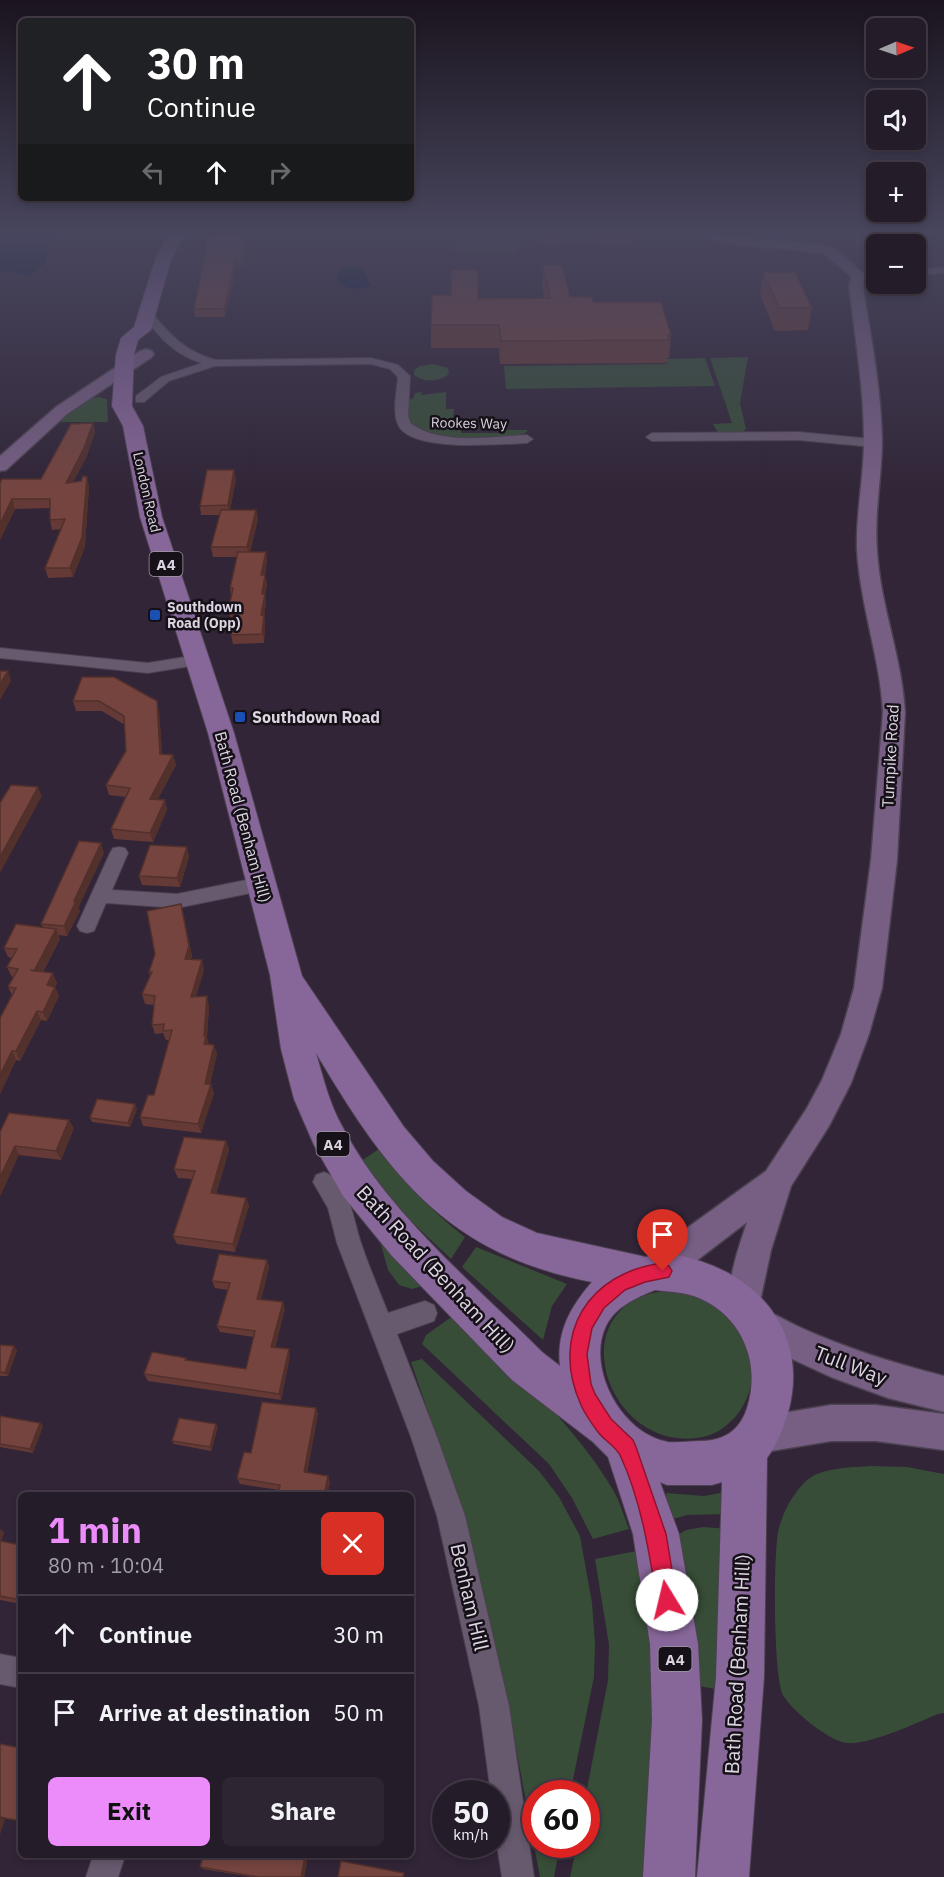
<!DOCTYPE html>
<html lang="en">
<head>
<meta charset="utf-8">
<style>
	:root { --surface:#251c29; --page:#2d2531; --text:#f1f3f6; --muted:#a3a1a8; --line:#423a46; --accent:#ec8cfb }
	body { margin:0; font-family:"IBM Plex Sans",sans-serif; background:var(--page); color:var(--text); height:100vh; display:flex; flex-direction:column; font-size:22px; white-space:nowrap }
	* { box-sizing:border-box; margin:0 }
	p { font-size:20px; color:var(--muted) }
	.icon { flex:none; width:33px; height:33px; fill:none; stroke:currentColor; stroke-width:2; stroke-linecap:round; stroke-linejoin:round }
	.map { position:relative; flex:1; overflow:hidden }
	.details { position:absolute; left:18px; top:1492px; width:396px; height:366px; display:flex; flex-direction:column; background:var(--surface); border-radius:9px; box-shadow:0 3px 9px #0003,0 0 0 2px var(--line) }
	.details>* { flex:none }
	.hud { position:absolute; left:18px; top:18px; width:396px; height:183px; border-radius:9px; box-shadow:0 3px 9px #0003,0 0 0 2px var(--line); background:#202124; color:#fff; overflow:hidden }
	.needle { width:39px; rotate:88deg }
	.fabs { position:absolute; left:866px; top:18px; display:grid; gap:12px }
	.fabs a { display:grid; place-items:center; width:60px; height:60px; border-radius:9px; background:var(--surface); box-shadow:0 3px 9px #0003,0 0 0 2px var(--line); font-size:30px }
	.speed { position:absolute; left:432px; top:1780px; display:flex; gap:12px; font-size:30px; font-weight:700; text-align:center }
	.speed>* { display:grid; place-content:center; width:78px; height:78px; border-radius:50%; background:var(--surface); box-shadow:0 3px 9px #0003,0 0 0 2px var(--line); line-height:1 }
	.speed small { font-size:15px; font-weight:400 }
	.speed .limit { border:9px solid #d22; background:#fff; color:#111 }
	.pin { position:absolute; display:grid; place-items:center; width:51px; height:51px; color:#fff; margin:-62px -26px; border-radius:50% 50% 50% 0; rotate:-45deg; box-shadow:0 0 6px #0007 }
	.pin .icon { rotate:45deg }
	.me { position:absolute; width:66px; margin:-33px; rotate:351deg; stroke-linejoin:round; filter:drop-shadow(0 0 4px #0008) }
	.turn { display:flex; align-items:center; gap:21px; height:126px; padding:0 30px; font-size:27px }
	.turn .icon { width:78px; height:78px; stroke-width:2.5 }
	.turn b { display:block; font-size:42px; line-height:51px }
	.lanes { display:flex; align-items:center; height:57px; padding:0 30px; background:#0003; justify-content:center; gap:30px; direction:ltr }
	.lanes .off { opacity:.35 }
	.round { display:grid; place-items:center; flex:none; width:63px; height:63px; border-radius:9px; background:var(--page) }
	.head { display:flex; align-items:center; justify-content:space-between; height:102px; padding:0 30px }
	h1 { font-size:36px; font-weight:700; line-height:45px; color:var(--accent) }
	.button { display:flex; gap:12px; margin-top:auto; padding:12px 30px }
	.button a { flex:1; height:69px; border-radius:9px; background:var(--accent); color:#111; font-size:24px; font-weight:700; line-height:69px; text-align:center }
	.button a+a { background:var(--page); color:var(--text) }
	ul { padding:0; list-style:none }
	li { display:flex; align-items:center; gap:18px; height:78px; padding:0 30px; border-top:2px solid var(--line) }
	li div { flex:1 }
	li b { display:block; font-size:22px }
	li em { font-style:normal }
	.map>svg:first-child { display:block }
	.green { fill:#374d37 }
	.water { fill:#081638 }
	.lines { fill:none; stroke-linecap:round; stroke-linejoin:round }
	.street-casing { stroke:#4c4150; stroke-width:2 }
	.secondary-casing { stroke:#4c4150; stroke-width:3 }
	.primary-casing { stroke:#4c4150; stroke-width:2 }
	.street { fill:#67596e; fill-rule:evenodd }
	.secondary { fill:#775f83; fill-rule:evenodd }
	.primary { fill:#876699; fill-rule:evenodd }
	.wall { fill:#653a36 }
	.shaded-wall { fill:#52302c }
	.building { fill:#75443f; stroke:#52302c; stroke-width:1.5 }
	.route { fill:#e11d48; stroke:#92132f; stroke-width:1.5 }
	.transit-dot { fill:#1a4fb4; stroke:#161119; stroke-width:2 }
	.labels { text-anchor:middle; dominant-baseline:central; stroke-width:5; stroke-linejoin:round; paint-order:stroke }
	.far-street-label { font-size:14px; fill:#dcd4e0; stroke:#161119 }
	.far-poi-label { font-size:14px; font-weight:bold; fill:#dcd4e0; stroke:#161119; text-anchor:start }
	.shield { fill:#161119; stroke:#a19aa4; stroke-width:1.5 }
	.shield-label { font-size:15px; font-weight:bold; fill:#dcd4e0 }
	.poi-label { font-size:16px; font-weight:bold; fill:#dcd4e0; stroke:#161119; text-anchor:start }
	.street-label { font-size:16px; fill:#dcd4e0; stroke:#161119 }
	.near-street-label { font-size:20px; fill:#dcd4e0; stroke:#161119 }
</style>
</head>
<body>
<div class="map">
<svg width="944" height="1877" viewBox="0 0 944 1877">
	<rect width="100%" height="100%" fill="#312537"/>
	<path class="green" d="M458,238L520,242L515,254L452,250Z
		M748,357L740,403L746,429L741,433H718L713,424L732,423L710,358Z
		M705,358L715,386L506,389L504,366L667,364L666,359Z
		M433,364L448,368L449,374C439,382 425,383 414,375V370L420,366Z
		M421,392V395L446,392V409H454L453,421L445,423L446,425L453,426V429L461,430V433H504L505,430H527V432L521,435C497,436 424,444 411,423C407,417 409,406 409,399H413L415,393Z
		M99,397L107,399L108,422H56L89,399Z
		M382,1147C405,1183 431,1211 465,1237L451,1259L395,1206L361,1161Z
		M376,1227L423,1286L412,1289L399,1285L388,1270Z
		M476,1247L567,1284L552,1306L543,1340L462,1267Z
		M676,1291C691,1295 704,1299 718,1308C760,1336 765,1398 723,1428C709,1438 693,1440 676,1438C602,1428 570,1314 653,1293C660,1291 668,1292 676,1291Z
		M457,1313C511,1368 574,1424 613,1490C620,1502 624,1516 629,1529L593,1539L572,1498L549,1464L422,1344L426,1335Z
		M422,1359L539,1471L559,1497L580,1536L592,1603L595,1644L594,1677L570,1794H536V1845H560L554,1877H540L502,1672L458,1499L411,1362Z
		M871,1466L907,1467L944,1474V1713L938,1714C916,1723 870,1745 847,1743C830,1742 791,1710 783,1695C773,1677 773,1549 779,1528C784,1510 792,1495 806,1481C819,1468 853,1467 871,1466Z
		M730,1491L729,1514L687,1515L670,1520L666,1493L704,1496Z
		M703,1527L729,1529L720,1690L699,1686L694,1620L676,1536L686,1530Z
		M637,1551L651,1643L654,1720L645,1877H570L577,1845H586V1794L608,1680L609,1645L595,1559Z"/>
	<path class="water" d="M0,233H58L55,241L47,249L49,251L45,263L28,276L9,271L0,272Z
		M352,266L362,269L371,286C358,290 341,291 336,276C340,269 344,268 352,266Z"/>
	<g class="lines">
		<g class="street-casing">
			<path id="street" d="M569,233H579L574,241L566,239Z
				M944,267V273L915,276V270Z
				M859,273H876V279L855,278L854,276Z
				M147,311L151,312C170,335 186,352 216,360L371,358L398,365L410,376L408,416L411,424C444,446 489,436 527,435L533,439L527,443C499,444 418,452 400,428C391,416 397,391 398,377L390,369L371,364L215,366L169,381L144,402H136V396L161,377L202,363C174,355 158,336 142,314Z
				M798,432L873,439L879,443L873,447L798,440L652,441L646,437L652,433Z
				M0,648L148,663L197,655L205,660L197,665L148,673L0,658Z
				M119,847L125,848L128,853L112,890L177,894L261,877L268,879L270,884L268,889L261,891L177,908L106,903L94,931L87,933L80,931L77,926L110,853L113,848Z
				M324,1172C350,1181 353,1220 361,1243C369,1267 379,1290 388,1313L425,1301L434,1305L437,1313L434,1321L397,1334L437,1437L465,1516L509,1706L534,1877H502L496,1839V1794H491L479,1706L437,1516L411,1437L337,1243L328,1208L313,1182L316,1175Z
				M0,1654L21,1658V1688L0,1684Z
				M93,1856H125L118,1877H86Z"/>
		</g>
		<g class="secondary-casing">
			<path id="secondary" d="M687,233H715L828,246L833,247L866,276L863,284L864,294C872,343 881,390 882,440C882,476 874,513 877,550C880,605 902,657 905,712L897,860L882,988L869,1034L851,1083L829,1126L791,1186L771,1250L758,1311C770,1310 786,1321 797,1326C845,1348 893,1363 944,1376V1412L888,1398L831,1377L749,1339L744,1327L747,1320L732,1317C722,1293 739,1247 747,1222L700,1258L675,1282L663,1287L651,1282L646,1271L651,1260L676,1236L766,1171L807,1108L822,1080L841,1034L854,988L871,860L883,712C880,657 860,605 857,549C856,513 864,476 864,440C864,391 856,343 850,294L849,284L852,277L823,253L740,245L694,237Z
				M146,349L152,351L154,354L152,357L67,414L6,470L0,471V456L56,407L140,351Z
				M831,1405H876L944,1414V1450L876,1441H831L759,1453L746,1448L741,1435L746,1422L759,1417Z"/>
		</g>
		<g class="primary-casing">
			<path id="primary" d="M169,233H185L171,260L151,330L138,340L134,355L132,406L143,426L162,517L234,733L302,976L404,1127L433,1161L466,1191L502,1217L537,1233L646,1257C663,1250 684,1256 700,1261C768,1283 808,1341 788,1413C783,1428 777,1445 767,1458L764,1677L749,1877H697L716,1677L722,1482L712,1485H667L660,1482L679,1534L698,1644L702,1720L695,1877H643L652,1720L650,1644L633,1534L608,1457L593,1442L512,1380L392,1256L343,1196L314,1145L294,1099L281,1049L270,975L208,733L140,517L123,426L112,406L116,355L121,338L134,327L155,260ZM316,1053C388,1174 446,1254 592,1282C571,1306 556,1332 560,1366L542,1352C474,1284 386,1211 342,1126C329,1103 323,1077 316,1053ZM655,1290C670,1292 685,1292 699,1298C743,1317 761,1364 747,1408C740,1431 723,1441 700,1441C689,1441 678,1443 668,1442C622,1434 587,1370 605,1328C614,1307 636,1298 655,1290Z"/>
		</g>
		<use href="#street" class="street"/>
		<use href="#secondary" class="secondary"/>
		<use href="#primary" class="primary"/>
	</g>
	<path class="wall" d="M250,233L242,267H237L225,317H195L194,309Z
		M541,233H567L565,240L560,244L540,242Z
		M577,233H670L660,240L631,238L630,245L576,241Z
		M738,233H764L762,236Z
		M848,233H879L882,239L881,244H876V246H857Z
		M543,265L570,297L593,302L671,335L669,358H667L666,363L500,364L499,348H431V325L478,299L544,298L542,287Z
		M763,272L812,308L808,330L775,331L760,294Z
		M93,423L95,432L86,458L73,482L89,486L85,547L73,577L48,578L45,568L61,529L52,530L50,520V508L15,509L0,540V483L41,479Z
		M236,479L230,510H256L258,519L250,552H266L267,561L265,575L267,585L265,595L266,603L264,616L265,624L264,643L233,644L231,635L233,617H230L229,607L231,596L230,588L237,557H213L211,547L220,515H201L200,506Z
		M82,677L159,711L162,754L173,755L176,765L158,799L165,800L167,810L153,842L114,839L111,829L126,797L109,795L106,785L126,751L125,725L102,711H76L73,701Z
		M187,847L189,857L180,887L142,885L139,876Z
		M104,853L78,908L80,911L67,936L58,935L60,939L43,972L57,983L55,987L59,996L47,1021L41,1020L20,1061L16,1060L0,1094V1018L12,995L8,987L13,977H12L7,967L12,958L8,957L4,948L43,927L41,924Z
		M183,913L192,956L191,959L204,970L196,996L209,1005L207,1038L209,1045L217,1054L210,1084L214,1093L201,1133L143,1126L140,1117L154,1095L170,1040H166L163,1033L155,1034L152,1025L154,1005L145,1004L142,994L150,976L149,972Z
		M135,1104L137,1109L130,1127L92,1122L90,1118Z
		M74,1128L61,1160L19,1155L0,1132Z
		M226,1141L229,1150L216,1194L246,1198L249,1206L235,1252L177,1244L173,1236L192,1179L178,1178L174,1169Z
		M267,1260L269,1267L261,1299L285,1309L275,1348L290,1356L281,1400L148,1381L144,1374L186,1358L187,1361L246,1369L254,1337L220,1332L217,1326L228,1290L215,1288L212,1281Z
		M0,1345L17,1350L8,1376H0Z
		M316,1408L318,1414L307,1473L330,1482L327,1496H278L279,1490L240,1484L237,1478L251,1453Z
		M0,1416L40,1423L43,1426L33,1453L0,1447Z
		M218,1427L211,1451L174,1444L172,1441Z
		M0,1529L4,1533L1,1541L21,1545V1604L0,1600Z
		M308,1856L304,1877H252L203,1869L200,1867Z"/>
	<path class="shaded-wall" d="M247,233H250L242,267L241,260Z
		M565,233H567L565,240L560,244L561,236Z
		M661,233H670L660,240Z
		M236,260L237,267L225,317L224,309Z
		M93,423L95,432L86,458L68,492L66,483Z
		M234,470L236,479L229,515L228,505Z
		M87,477L89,486L85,547L73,577L70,568Z
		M12,499L15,509L0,540V524Z
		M256,510L258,519L249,557L247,547Z
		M266,552L267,561L263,585L261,575Z
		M265,575L267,585L265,595L266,603L264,616L265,624L264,643L261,615L262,594Z
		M8,671L11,681L0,700V684Z
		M157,701L159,711L163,764L160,754Z
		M173,755L176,765L153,808L150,799Z
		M38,787L42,796L0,873V857Z
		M165,800L167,810L153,842L150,833Z
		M101,843L104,853L78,908L80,911L67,936L64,926L74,901Z
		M187,847L189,857L180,887L177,878Z
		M181,904L192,956L188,968L185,959Z
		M56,929L60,939L38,980L34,971Z
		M202,960L204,970L193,1006L191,997Z
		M53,973L57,983L51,995L47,985Z
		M55,987L59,996L47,1021L43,1012Z
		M207,996L209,1005L207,1038L209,1045L204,1044Z
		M37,1011L41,1020L20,1061L16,1051Z
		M214,1045L217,1054L208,1093L205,1084Z
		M12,1051L16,1060L0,1094V1075Z
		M211,1084L214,1093L201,1133L198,1124Z
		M135,1104L137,1109L130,1127L128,1123Z
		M69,1120L74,1128L61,1160L56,1151Z
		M226,1141L229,1150L214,1202L211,1193Z
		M15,1146L19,1155L0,1197V1177Z
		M246,1198L249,1206L235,1252L233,1244Z
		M267,1260L269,1267L260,1305L257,1299Z
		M283,1302L285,1309L273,1354L271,1347Z
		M14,1346L17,1350L8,1376L5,1373Z
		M289,1349L290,1356L281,1400L279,1394Z
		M316,1408L318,1414L306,1478L304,1472Z
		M40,1423L43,1426L33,1453L30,1449Z
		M216,1424L218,1427L211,1451L210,1447Z
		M328,1476L330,1482L327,1496H324Z
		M0,1529L4,1533L0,1543Z
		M0,1818L5,1819L0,1835Z
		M305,1856H308L304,1877H301Z"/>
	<path class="building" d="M210,233H247L241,260H236L224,309H194L208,238Z
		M541,233H565L561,236L540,234Z
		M577,233H631L630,237Z
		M855,233H879L882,239L859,238Z
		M543,265H562L570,297H592L593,302H661L671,335H668L669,340L501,341L499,325H431L432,295H451V270H478V299L550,298Z
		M763,272H795L812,308H779Z
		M93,423L84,448L66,483L81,481L83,476L87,477L82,537L70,568H45L65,519L50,520V499H12L0,524V483L2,479H41L71,424Z
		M207,470H234L228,505L200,506Z
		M221,510H256L247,547H211Z
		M238,552H266L261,575H265L262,594H265L261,615H264L262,634L231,635L234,607H229L233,588H230Z
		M0,671H8L0,684Z
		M82,677H114L157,701L160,754L173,755L150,799L165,800L150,833L111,829L130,788L106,785L126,751L124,716L99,701H73Z
		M11,785L38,787L0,857V803Z
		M79,841L101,843L74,901H76L64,926L41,924Z
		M150,845L187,847L177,878L139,876Z
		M181,904L189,946L185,959L202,960L191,997L207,996L204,1036H206L204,1044L214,1045L205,1084H211L198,1124L140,1117L148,1095H154L172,1030L163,1031L164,1024L152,1025L155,996L142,994L152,972H149L155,954L147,911Z
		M16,924L56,929L34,971L30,970L53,973L47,985L55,987L43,1012L37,1011L16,1051H12L0,1075V1018L16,988L8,987L18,969L7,967L17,949L4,948Z
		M97,1099L135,1104L128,1123L90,1118Z
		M9,1113L69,1120L56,1151L15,1146L0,1177V1132Z
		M184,1137L226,1141L211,1193L246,1198L233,1244L173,1236L195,1171L174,1169Z
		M219,1254L267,1260L257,1299L283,1302L271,1347L289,1349L279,1394L144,1374L152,1352L186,1358L185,1360L246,1369L255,1331L217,1326L230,1283L212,1281Z
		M0,1345L14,1346L5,1373L0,1372Z
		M262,1402L316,1408L304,1472L328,1476L324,1496H278L280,1485L237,1478L244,1452L251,1453Z
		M0,1416L40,1423L30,1449L0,1444Z
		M179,1418L216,1424L210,1447L172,1441Z
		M0,1541L21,1545V1600L0,1596Z
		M0,1744L21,1748V1817L20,1821L0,1817Z
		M203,1856H305L301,1877H258L200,1867Z
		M341,1861L404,1873L403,1877H338Z"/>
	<linearGradient id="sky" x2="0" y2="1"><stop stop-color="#1b141e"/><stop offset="0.47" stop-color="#48465e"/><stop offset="1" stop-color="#48465e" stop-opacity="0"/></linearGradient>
	<rect width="944" height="496" fill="url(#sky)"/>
	<path class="route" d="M663,1263L669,1266L672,1271L669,1277L645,1282L625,1290L604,1308L592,1328L587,1354L591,1384L595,1394L611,1419L633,1440L636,1447L666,1534L677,1600L674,1607L667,1610L660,1607L657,1600C649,1551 641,1500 620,1455C615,1446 604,1440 598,1432C592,1424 585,1414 581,1405C549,1334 589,1272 663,1263Z"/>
	<g class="transit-dot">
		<rect x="149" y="609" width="12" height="12" rx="3"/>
		<rect x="234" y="711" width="12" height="12" rx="3"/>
	</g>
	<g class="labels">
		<g class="far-street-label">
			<text transform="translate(469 423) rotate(1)">Rookes Way</text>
			<text transform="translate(147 492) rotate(77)">London Road</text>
		</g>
		<g class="far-poi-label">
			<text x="167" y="607">Southdown<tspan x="167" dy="16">Road (Opp)</tspan></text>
		</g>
		<g class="shield">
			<rect x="149.5" y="552" width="33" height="24" rx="4.5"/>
			<rect x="316.5" y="1132" width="33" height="24" rx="4.5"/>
			<rect x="658.5" y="1647" width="33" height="24" rx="4.5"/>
		</g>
		<g class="shield-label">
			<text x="166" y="564">A4</text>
			<text x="333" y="1144">A4</text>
			<text x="675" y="1659">A4</text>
		</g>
		<g class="poi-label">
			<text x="252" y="717">Southdown Road</text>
		</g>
		<g class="street-label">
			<text transform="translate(890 756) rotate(-87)">Turnpike Road</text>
			<text transform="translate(243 817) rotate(75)">Bath Road (Benham Hill)</text>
		</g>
		<g class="near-street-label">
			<text transform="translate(436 1269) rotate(47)">Bath Road (Benham Hill)</text>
			<text transform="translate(851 1365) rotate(21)">Tull Way</text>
			<text transform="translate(470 1597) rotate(77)">Benham Hill</text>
			<text transform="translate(737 1664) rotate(-87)">Bath Road (Benham Hill)</text>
		</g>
	</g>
</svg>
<div class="fabs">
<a><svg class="needle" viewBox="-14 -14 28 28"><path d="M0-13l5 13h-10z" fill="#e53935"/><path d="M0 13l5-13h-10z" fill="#a3a1a8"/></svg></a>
<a><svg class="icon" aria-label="sound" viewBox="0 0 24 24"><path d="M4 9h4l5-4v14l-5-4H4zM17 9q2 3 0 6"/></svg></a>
<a>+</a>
<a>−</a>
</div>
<div class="speed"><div>50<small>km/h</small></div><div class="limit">60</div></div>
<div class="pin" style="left:663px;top:1271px;background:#d93025"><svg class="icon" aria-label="arrive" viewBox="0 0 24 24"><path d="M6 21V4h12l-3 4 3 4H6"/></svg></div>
<svg class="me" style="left:667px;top:1600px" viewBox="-20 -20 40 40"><circle r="19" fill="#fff"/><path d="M0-13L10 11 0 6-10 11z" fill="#e11d48"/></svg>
<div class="hud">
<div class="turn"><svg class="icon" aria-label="ahead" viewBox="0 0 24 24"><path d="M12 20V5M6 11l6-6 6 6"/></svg><div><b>30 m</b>Continue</div></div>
<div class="lanes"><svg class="icon off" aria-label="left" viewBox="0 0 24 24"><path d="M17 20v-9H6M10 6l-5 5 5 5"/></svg><svg class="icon" aria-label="ahead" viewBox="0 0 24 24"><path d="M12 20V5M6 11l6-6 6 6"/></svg><svg class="icon off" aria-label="right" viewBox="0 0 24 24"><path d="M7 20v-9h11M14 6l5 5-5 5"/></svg></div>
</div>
<section class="details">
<div class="head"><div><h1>1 min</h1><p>80 m · 10:04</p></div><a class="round" style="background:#d93025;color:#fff"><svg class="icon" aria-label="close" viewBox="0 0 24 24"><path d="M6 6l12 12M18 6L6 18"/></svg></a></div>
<ul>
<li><svg class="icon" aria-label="ahead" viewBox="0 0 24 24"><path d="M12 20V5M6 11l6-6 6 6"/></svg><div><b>Continue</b></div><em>30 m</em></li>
<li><svg class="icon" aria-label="arrive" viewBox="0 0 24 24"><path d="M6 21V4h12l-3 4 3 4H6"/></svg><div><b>Arrive at destination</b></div><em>50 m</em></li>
</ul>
<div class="button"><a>Exit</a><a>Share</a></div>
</section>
</div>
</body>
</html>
